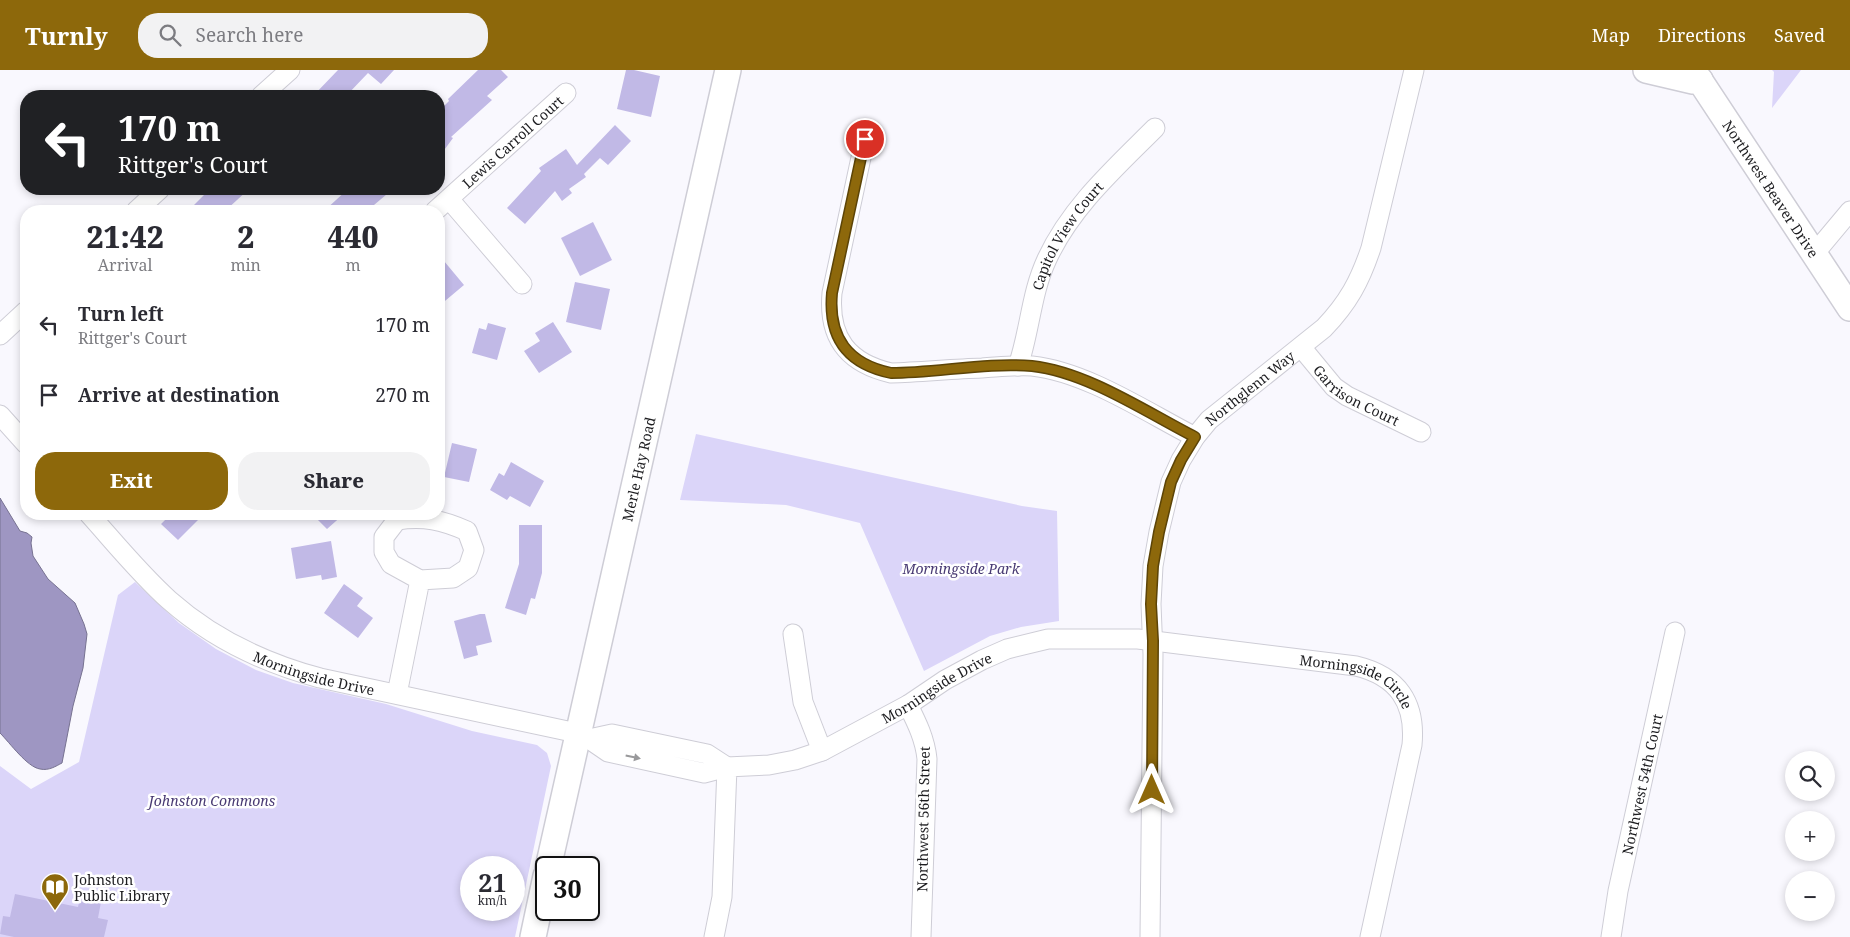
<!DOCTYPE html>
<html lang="en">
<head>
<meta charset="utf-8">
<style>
	:root { --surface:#fff; --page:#f2f2f3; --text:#2b2b33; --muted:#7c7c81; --accent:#8d680b }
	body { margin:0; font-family:"Noto Serif",serif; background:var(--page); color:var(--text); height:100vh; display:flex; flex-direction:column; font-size:19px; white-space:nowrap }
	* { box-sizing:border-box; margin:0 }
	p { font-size:16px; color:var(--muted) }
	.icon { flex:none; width:28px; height:28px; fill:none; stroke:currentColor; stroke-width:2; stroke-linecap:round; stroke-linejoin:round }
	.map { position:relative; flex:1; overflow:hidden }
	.panel { position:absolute; left:20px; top:135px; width:425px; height:315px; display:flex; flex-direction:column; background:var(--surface); border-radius:20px; box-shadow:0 2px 8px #0003 }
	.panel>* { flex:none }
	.top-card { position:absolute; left:20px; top:20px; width:425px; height:105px; border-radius:20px; box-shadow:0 2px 8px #0003; background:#202124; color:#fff; overflow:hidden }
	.buttons { position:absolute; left:1785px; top:681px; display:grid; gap:10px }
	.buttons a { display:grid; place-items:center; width:50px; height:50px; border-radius:50%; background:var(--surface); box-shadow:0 2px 8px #0003; font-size:25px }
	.speed { position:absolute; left:460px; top:786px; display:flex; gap:10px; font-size:25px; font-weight:700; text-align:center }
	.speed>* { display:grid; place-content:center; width:65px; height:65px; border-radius:50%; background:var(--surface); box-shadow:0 2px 8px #0003; line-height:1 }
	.speed small { font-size:12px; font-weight:400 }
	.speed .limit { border:2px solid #111; border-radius:8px; background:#fff; color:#111 }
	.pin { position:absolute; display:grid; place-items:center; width:42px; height:42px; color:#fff; margin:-21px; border:2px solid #fff; border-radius:50%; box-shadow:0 1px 5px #0007 }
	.me { position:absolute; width:55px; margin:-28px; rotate:0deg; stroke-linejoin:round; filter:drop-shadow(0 0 4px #0008) }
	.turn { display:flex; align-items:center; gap:18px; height:105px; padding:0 15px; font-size:22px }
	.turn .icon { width:65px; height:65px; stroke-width:2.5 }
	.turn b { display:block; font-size:35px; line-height:42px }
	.eta { display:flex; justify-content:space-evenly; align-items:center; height:85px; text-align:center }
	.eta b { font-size:30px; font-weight:800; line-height:35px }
	.button { display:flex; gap:10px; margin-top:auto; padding:10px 15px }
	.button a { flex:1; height:58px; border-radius:20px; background:var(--accent); color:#fff; font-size:20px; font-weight:800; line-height:58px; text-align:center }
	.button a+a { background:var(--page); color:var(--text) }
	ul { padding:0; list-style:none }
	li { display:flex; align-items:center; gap:15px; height:70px; padding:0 15px }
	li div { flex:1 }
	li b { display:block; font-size:19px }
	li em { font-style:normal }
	header { display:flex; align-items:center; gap:30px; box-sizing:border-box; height:70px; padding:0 25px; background:var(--accent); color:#fff }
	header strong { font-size:24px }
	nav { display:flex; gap:28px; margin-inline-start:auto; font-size:18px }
	.search { width:350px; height:45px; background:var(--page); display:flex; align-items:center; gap:12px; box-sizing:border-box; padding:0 18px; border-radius:20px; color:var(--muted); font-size:19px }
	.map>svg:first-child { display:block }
	.green { fill:#dbd5f9; fill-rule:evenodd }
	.water { fill:#9e96c2; stroke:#777291 }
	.building { fill:#c1b9e6 }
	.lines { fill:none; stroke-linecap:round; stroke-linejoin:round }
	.minor-casing { stroke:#cecdd6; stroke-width:21 }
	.major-casing { stroke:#cecdd6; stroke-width:28 }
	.minor { stroke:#fff; stroke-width:19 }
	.major { stroke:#fff; stroke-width:25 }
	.oneway { fill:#99999b }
	.route-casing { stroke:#5c4407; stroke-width:12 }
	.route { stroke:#8d680b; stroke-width:9 }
	.labels { text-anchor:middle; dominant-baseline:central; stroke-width:5; stroke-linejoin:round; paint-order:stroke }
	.street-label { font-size:14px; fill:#1d1d20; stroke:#fff }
	.park-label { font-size:14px; font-style:italic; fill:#483a73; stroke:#fff }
	.poi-label { font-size:14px; fill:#1d1d20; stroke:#fff; text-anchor:start }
</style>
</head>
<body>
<header>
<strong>Turnly</strong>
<div class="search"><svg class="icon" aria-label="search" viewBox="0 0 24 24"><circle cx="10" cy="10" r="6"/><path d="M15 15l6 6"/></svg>Search here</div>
<nav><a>Map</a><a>Directions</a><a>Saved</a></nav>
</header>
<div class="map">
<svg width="1850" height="867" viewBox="0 0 1850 867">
	<rect width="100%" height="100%" fill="#f9f8fe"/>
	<path class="green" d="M1772,0H1801L1772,38L1774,2Z
		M696,364L1022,436L1057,441L1059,551L1021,557L990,566L924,601L860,453L786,435L680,430Z
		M135,512L179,553L216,579L256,600L293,613L386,634L472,661L537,675L547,683L551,696L515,867H0V696L31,719L79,692L118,525ZM471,798H514V840H471Z"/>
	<path class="water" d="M0,428L20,461L27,463L32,467L31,473L33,486L48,509L75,533L84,554L87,564L83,598L73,636L62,693C56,696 49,701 40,699C27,697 10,673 0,663Z"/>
	<path class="building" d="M338,0H394L381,14L368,3L346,26H313Z
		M478,0H501L508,7L487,26L492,30L451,67L453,68L439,87V41L449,31L448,29Z
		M626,0H634L660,6L651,47L617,39Z
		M615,55L631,71L608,95L600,88L584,104L586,107L569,119L572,123L562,131L555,121L525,154L507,138L541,101L539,98L566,79L577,95Z
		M210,119H249L225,141H188Z
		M348,119H393L374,135L380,141H324Z
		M593,152L612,190L580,206L561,168Z
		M439,185L464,215L439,236Z
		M575,212L610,219L601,260L566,252Z
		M553,252L572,282L539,303L524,281L540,271L535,263Z
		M488,253L506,258L497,290L472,283L479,258L486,260Z
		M452,373L477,379L469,412L444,407Z
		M511,392L544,411L530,437L510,426L507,430L490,420L499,403L504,406Z
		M171,444H192L198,450L178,470L161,454Z
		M312,444H344L327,459Z
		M519,455H542V503L535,529L531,528L526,545L505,538L519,494Z
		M331,471L337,507L322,510L321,505L296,509L291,478Z
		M344,514L363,528L357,536L373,548L358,568L324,543Z
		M480,544H485L492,572L476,576L478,585L464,589L454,551Z
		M15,824L78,837L80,828L101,832L98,848L108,850L104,867H14L0,864L3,846L10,847Z"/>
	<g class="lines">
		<g class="minor-casing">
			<g id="minor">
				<path d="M261,26L290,0"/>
				<path d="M865,69L832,223C828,268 848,293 891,303C921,302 952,299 982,298C999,297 1015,295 1032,296C1087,302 1146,342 1195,367"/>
				<path d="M449,129L522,214"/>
				<path d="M136,141L160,119"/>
				<path id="s1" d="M435,141L566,23"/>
				<path d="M1814,184L1850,141"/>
				<path d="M0,265L26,241"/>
				<path id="s2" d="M1301,277L1334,317L1347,326L1421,362"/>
				<path id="s3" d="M1018,296C1030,261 1031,223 1047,189C1071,137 1115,98 1155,58"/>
				<path d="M0,345L26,374"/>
				<path id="s4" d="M89,444C115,473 140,504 169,530C213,569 264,593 320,608L577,663L589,669L608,682L704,703L727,697L707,684L612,664L589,669"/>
				<path d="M793,564L803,632L822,681"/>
				<path d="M397,624L420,510L453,508L468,498L474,480L467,461C442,450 424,446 397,450L384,467V482L391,494L420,510"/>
				<path d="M908,635C917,653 925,669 927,689L921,867"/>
				<path id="s5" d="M714,867L722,827L727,697L769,695L795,690L822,681L908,635L945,610L982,590L1007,579L1048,569H1138L1356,596C1398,606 1416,633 1412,675L1370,867"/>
				<path id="s6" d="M1150,867L1153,584L1151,534L1153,496L1159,462L1171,412L1181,390L1195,367L1209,350L1324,258C1348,233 1360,211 1371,178L1414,0"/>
				<path id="s7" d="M1611,867L1618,821L1675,562"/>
			</g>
		</g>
		<g class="major-casing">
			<g id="major">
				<path d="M1646,0L1693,11L1700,10"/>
				<path id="s8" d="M1693,0L1850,238"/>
				<path id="s9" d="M548,798L728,0"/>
				<path d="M533,867L546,806"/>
			</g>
		</g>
		<use href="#minor" class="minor"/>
		<use href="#major" class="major"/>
	</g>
	<defs><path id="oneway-solid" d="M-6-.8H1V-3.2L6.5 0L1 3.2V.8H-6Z" transform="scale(1.25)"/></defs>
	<use class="oneway" href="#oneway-solid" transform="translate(633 687) rotate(12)"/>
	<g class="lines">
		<g class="route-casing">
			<path id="route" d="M865,69L832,223C828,268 848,294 891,303C936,303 987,292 1032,296C1087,302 1146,342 1195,367L1181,390L1171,412L1159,462L1153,496L1151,534L1153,571L1152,720"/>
		</g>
		<use href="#route" class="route"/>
	</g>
	<defs>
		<g id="library-pin" transform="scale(1.4375)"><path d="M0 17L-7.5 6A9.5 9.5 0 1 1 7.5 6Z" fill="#8d680b" stroke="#fff"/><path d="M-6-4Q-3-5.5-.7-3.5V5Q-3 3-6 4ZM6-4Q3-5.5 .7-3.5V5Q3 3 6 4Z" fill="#fff"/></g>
	</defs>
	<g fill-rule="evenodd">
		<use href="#library-pin" x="55" y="817"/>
	</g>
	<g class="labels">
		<g class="street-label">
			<text stroke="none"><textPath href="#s1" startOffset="104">Lewis Carroll Court</textPath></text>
			<text stroke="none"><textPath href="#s8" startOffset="142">Northwest Beaver Drive</textPath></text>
			<text stroke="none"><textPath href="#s3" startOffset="141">Capitol View Court</textPath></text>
			<text stroke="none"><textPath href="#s6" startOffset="582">Northglenn Way</textPath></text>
			<text stroke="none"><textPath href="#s2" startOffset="75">Garrison Court</textPath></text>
			<text stroke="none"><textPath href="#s9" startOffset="409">Merle Hay Road</textPath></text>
			<text stroke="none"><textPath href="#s4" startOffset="282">Morningside Drive</textPath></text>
			<text stroke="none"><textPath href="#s5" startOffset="838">Morningside Circle</textPath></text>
			<text stroke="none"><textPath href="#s5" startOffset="399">Morningside Drive</textPath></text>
			<text stroke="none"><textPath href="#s7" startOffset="156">Northwest 54th Court</textPath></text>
			<text transform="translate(923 749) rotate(-89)">Northwest 56th Street</text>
		</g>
		<g class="park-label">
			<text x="961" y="498">Morningside Park</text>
			<text x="212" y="730">Johnston Commons</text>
		</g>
		<g class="poi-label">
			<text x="74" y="809">Johnston<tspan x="74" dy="16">Public Library</tspan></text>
		</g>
	</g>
</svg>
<div class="buttons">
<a><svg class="icon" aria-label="search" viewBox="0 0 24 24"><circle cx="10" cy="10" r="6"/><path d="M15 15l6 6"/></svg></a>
<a>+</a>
<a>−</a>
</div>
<div class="speed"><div>21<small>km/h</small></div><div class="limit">30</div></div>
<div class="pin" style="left:865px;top:69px;background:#d93025"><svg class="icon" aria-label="arrive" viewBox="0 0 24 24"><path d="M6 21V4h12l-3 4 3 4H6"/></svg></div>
<svg class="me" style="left:1152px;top:720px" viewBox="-20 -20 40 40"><path d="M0-17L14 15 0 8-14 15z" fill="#8d680b" stroke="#fff" stroke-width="4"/></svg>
<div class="top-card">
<div class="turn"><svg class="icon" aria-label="left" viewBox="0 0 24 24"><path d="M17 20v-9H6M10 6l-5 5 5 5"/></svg><div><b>170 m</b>Rittger's Court</div></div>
</div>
<section class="panel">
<div class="eta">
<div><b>21:42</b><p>Arrival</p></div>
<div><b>2</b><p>min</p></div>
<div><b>440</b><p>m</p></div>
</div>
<ul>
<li><svg class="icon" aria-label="left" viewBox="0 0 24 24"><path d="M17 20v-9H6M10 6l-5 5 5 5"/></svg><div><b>Turn left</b><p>Rittger's Court</p></div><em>170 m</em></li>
<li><svg class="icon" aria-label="arrive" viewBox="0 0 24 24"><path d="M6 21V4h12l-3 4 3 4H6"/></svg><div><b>Arrive at destination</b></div><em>270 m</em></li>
</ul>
<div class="button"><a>Exit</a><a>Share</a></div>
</section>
</div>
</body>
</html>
